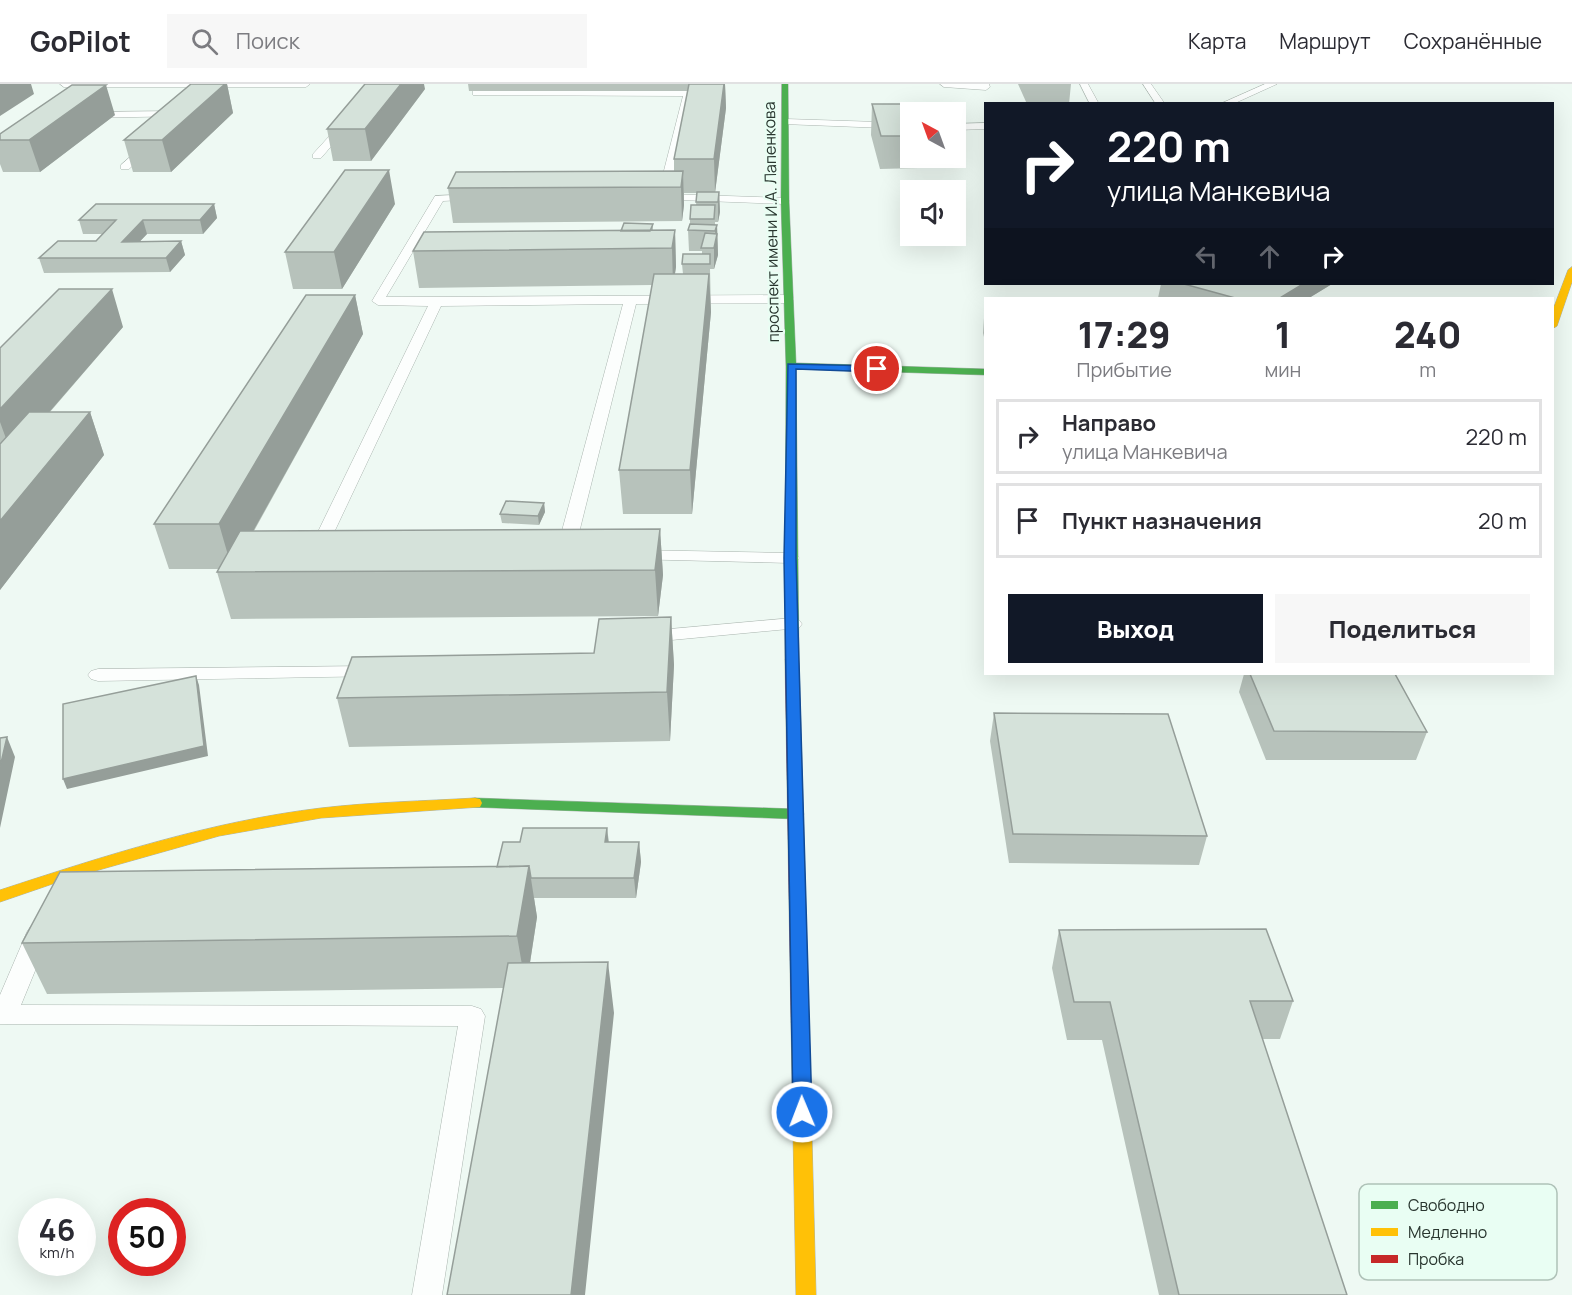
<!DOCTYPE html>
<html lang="ru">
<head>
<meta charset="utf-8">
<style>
	:root { --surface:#fff; --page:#f7f7f7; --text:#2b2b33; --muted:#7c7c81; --line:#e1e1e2; --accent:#111827 }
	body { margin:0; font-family:Manrope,sans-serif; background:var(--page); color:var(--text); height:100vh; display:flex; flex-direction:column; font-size:22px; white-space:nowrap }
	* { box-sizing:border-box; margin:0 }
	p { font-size:20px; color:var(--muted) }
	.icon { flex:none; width:33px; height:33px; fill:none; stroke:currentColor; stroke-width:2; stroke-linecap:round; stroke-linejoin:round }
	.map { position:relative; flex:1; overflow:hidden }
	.details { position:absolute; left:984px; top:213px; width:570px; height:378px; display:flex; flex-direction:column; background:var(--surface); border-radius:0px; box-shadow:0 6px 24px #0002 }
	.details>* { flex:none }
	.hud { position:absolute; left:984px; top:18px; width:570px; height:183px; border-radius:0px; box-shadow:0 6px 24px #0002; background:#111827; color:#fff; overflow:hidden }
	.needle { width:39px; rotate:319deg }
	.tools { position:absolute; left:900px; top:18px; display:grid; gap:12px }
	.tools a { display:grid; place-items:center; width:66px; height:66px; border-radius:0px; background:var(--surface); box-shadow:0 6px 24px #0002; font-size:30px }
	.speed { position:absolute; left:18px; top:1114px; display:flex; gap:12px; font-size:30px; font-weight:700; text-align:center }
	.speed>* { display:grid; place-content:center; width:78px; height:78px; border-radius:50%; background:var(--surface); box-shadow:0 6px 24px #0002; line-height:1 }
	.speed small { font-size:15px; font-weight:400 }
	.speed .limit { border:9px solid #d22; background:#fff; color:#111 }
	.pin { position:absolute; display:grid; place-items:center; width:51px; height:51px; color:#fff; margin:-26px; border:3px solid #fff; border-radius:50%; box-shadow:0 2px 6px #0007 }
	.me { position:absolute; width:66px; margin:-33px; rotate:359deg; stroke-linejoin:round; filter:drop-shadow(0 0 4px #0008) }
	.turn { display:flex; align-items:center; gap:21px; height:126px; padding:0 24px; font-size:27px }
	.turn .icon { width:78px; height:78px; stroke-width:2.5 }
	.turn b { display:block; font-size:42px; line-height:51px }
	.lanes { display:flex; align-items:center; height:57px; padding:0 24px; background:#0003; justify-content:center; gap:30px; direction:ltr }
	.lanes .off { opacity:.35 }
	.eta { display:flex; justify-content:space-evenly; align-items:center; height:102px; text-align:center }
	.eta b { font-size:36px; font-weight:800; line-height:42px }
	.button { display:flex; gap:12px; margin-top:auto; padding:12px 24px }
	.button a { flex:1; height:69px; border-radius:0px; background:var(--accent); color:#fff; font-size:24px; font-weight:800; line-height:69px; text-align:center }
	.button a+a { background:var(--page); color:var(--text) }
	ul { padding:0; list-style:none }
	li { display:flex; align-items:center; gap:18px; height:75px; margin:0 12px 9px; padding:0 12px; border:3px solid var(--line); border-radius:0px }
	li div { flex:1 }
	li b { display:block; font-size:22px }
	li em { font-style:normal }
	header { display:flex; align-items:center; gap:36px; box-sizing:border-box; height:84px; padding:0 30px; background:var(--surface); border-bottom:2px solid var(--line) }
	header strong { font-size:28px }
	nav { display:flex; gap:33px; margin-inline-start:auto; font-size:21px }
	.search { width:420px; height:54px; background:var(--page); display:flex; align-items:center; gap:15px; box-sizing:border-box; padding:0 21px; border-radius:0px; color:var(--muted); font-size:22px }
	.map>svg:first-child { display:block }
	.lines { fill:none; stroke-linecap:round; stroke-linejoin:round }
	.lane-casing { stroke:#aab5af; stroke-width:1 }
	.fast-casing { stroke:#aab5af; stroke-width:1 }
	.slow-casing { stroke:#aab5af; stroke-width:1 }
	.jam-casing { stroke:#aab5af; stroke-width:1 }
	.lane { fill:#fcfefd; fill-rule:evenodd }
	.fast { fill:#4caf50; fill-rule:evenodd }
	.slow { fill:#ffc107; fill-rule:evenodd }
	.jam { fill:#c62828; fill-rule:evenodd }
	.wall { fill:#b7c2bb }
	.shaded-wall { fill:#959e99 }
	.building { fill:#d5e2da; stroke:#959e99; stroke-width:1.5 }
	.route { fill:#1a73e8; stroke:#114b97; stroke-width:1.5 }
	.labels { text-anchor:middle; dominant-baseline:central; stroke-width:4.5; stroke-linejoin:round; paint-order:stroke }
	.street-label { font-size:16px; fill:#29362f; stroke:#e9fef3 }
	.key { fill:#e9fef3; stroke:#afc2b8; stroke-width:1.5 }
	.key-label { font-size:16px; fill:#29362f }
</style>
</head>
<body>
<header>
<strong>GoPilot</strong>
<div class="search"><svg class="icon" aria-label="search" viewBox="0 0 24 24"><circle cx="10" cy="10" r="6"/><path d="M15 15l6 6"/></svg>Поиск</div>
<nav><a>Карта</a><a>Маршрут</a><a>Сохранённые</a></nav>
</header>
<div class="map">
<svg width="1572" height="1211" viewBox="0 0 1572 1211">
	<rect width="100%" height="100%" fill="#eef9f3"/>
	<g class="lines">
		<g class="lane-casing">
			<path id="lane" d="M60,0H310L306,3H64Z
				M372,0H380L382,4L321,74H313V70L373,4Z
				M940,0H989L990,3L986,6L944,3Z
				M1080,0H1088L1099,20H1090Z
				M1143,0H1151L1165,20H1156Z
				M1265,0H1277L1233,20H1220Z
				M476,6L691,7L669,110L785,114L790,117L785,120L653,115V111L658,110L683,12L473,11V7Z
				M180,27L183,28V32L89,34L84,31L89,28Z
				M786,35L910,39V45L783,40V36Z
				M986,39V45L956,46V40Z
				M146,59L155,61L129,85H121V81Z
				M945,74H955V75L950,78Z
				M475,110L480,113L479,115L443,117L386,213L788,211L794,215L788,219L636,220L574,469L571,473H559L556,469L623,220L441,222L330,457L336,462L334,466H313L311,462L428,222L378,221L372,217L435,112Z
				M636,466L790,469L796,470L799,474L796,478L790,479L630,475L627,471L630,467Z
				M793,534L799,536L802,540L799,544L661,557L646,562L639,560L637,556L639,552L659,546Z
				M373,582L380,584L383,588L380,592L98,597L91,595L88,591L91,587L98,585Z
				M39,839L47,842L51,848L21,921L472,922L481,925L485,932L442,1211H412L458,942L0,940V911L27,848L31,842Z"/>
		</g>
		<g class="fast-casing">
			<path id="fast" d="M782,0H788L789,117L796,279L986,285V291L796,285L799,576L792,580L785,576L786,282L781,117Z
				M475,714L796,725L801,726L804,730L801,734L796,735L470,723L468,719L470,715Z"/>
		</g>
		<g class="slow-casing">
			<path id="slow" d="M1572,183V198L1557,242L1552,245V228L1568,186Z
				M475,714L480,715L482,719L480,723L321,734L219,752L67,795L0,818V806C104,772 212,737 321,724C372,718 424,717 475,714Z
				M800,931L806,933L809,938L816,1211H796L791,938L794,933Z"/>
		</g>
		<g class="jam-casing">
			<path id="jam" d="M792,572L799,576L809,938L806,943L800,945L794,943L791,938L785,576Z"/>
		</g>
		<use href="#lane" class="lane"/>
		<use href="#fast" class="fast"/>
		<use href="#slow" class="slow"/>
		<use href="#jam" class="jam"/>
	</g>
	<path class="wall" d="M191,0H227L233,29L171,88H133L124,56Z
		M468,0H725L726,24L715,108H719L720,128L718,138H715V141H717L718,171L714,185H710L711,228L692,430H623L619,386L652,201L419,204L413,167L621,147L653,140V147L675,146L676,183L675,190H683L682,180L702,170V167H689L688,146L690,140V135L696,121L697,109H684V121L682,137L453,139L448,104L674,87V75L688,7H469Z
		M1018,0H1071L1069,20H1027Z
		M425,5L371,77H333L327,45Z
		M872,20L910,28V74H918V84L880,85L871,51Z
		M115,31L40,88H3L0,80V50Z
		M214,120L217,134L203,150H147L140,157H181L185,171L170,188L44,189L39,174L96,157L102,150H83L79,136Z
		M395,120L342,205H293L285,168Z
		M1161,200H1332L1309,214H1158Z
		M355,211L363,250L254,447L660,445L663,491L658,532L231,535L217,488L219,485H169L154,440Z
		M984,234H986V261L983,249Z
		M123,243L50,328H90L104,371L0,506V264Z
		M544,419L545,428L539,441L502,439L500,430Z
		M671,533L674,581L670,657L349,663L337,614L594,569Z
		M1244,590H1250L1427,648L1416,676H1266L1239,608Z
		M994,629L1207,752L1199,781L1009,779L990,657Z
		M607,744L609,758H639L641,778L636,814H534L537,833L530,879L614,929L503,904L47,910L22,859L497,783L520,758Z
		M1059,846L1293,917L1280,955H1262L1347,1211H1159L1102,956H1067L1052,884Z"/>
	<path class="shaded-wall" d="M0,0H31L34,10L0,32Z
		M225,0H227L233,29L171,88L162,56Z
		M401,0H424L425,5L371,77L365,45Z
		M724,0H725L726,24L715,109L714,75Z
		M106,1L115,31L40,88L29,56Z
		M389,86L395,120L342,205L334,168Z
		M683,87L684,121L682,137L681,103Z
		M719,108L720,128L718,138V118Z
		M214,120L217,134L203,150L200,136Z
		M143,136L147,150L126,172L122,158Z
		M717,141L718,171L714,185V164L716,156L715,147Z
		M675,146L676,183L673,201L672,164Z
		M181,157L185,171L170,188L166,174Z
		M709,190L711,228L692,430L690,386Z
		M1303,200H1332L1309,214H1280Z
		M112,205L123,243L12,371L0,338V325Z
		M355,211L363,250L232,485L219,440Z
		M90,328L104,371L0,506V437Z
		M544,419L545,428L539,441L538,432Z
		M660,445L663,491L658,532L655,486Z
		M671,533L674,581L670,657L667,608Z
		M196,592L199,601L208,672L67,705L63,695Z
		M7,653L15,673L0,744V683Z
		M607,744L609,764L605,758Z
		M639,758L641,778L636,814L634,794Z
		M529,782L537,833L526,904L517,852Z
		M608,878L614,929L585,1211H571Z"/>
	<path class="building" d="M191,0H225L162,56H124Z
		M365,0H401L365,45H327Z
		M689,0H724L714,75H674Z
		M72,1H106L29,56H0V50Z
		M872,20H908L911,28H910V52H881Z
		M345,86H389L334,168H285Z
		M683,87L681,103L448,104L456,88Z
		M697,108H719L718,118H696Z
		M96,120H214L200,136H143L122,158L181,157L166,174H39L58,157H96L116,136H79Z
		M691,121H715L714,135H690Z
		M624,139L653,140L650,147H621Z
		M690,140L717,141L715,147L688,146Z
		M675,146L672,164L413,167L424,148Z
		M705,149L717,150L714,164H701Z
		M683,170H710V180H682Z
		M654,190H709L690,386H619Z
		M1184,200H1303L1280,214H1235Z
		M59,205H112L0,325V264Z
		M306,211H355L219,440H154Z
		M29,328H90L0,437V360Z
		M506,417L544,419L538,432L500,430Z
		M660,445L655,486L217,488L240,447Z
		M671,533L667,608L337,614L352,573L594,569L599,535Z
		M1250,590H1395L1427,648L1274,647Z
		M196,592L204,662L63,695V620Z
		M994,629L1168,630L1207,752L1013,750Z
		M7,653L0,683V654Z
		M523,744H607L605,758H639L634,794H531L529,782L497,783L503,758H520Z
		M529,782L517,852L22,859L60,788Z
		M1266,845L1293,917H1250L1347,1211H1179L1110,918H1074L1059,846Z
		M608,878L571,1211H447L508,879Z"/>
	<path class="route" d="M788,280L877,282L882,285L877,288L796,285V474L812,1028L809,1033L802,1036L796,1033L793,1028L784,474Z"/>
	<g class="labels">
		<g class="street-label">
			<text transform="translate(771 138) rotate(-91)">проспект имени И.А. Лапенкова</text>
		</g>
	</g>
	<rect x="1359" y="1100" width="198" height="96" rx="9" class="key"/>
	<rect x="1371" y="1117" width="27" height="8" fill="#4caf50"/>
	<rect x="1371" y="1144" width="27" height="8" fill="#ffc107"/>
	<rect x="1371" y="1171" width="27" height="8" fill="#c62828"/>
	<g class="key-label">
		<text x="1408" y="1127">Свободно</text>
		<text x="1408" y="1154">Медленно</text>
		<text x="1408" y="1181">Пробка</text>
	</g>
</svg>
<div class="tools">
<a><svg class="needle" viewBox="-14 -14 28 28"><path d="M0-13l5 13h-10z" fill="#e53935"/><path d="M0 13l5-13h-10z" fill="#7c7c81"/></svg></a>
<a><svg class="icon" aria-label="sound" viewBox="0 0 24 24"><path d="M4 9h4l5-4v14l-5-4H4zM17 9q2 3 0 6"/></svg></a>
</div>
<div class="speed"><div>46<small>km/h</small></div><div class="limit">50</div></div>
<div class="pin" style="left:877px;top:285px;background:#d93025"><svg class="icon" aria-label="arrive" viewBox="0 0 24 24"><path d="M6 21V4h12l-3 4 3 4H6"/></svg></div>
<svg class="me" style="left:802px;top:1028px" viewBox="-20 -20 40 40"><circle r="17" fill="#1a73e8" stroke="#fff" stroke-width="3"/><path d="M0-11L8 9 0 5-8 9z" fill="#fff"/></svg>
<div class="hud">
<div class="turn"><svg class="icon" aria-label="right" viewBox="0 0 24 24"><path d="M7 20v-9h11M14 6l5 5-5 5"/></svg><div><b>220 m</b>улица Манкевича</div></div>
<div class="lanes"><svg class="icon off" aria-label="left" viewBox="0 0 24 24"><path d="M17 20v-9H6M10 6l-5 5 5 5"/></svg><svg class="icon off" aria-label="ahead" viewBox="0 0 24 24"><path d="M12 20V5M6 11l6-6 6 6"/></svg><svg class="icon" aria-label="right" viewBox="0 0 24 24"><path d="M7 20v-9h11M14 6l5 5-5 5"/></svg></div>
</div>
<section class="details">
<div class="eta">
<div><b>17:29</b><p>Прибытие</p></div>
<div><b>1</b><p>мин</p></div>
<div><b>240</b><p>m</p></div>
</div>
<ul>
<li><svg class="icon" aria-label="right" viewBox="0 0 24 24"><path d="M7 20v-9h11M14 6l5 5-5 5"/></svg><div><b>Направо</b><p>улица Манкевича</p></div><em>220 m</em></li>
<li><svg class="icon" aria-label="arrive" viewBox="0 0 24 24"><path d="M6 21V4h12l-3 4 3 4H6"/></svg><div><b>Пункт назначения</b></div><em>20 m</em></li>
</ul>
<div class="button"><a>Выход</a><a>Поделиться</a></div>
</section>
</div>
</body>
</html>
